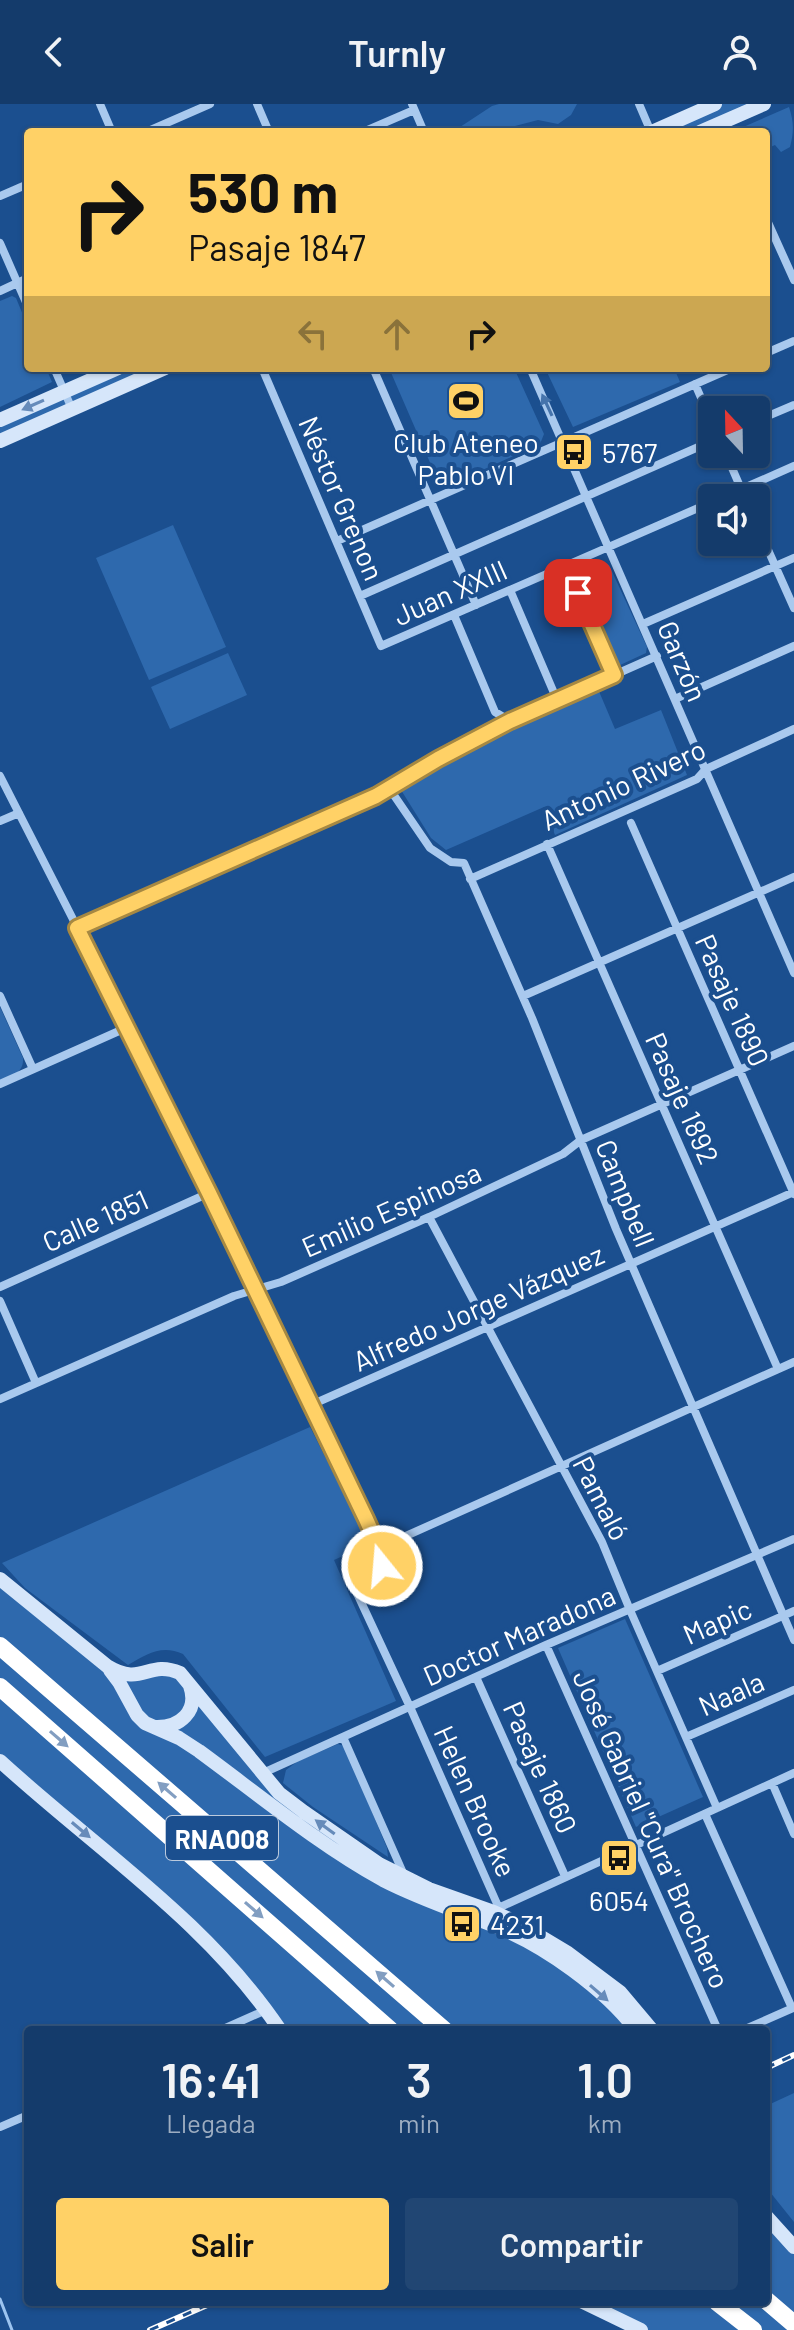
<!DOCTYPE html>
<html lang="es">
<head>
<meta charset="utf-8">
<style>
	:root { --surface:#143b6b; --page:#214673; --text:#f1f3f6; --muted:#9dadc1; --line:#33557e; --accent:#ffd166 }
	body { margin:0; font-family:Barlow,sans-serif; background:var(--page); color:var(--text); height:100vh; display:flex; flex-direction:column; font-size:30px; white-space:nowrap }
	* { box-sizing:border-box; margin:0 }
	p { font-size:26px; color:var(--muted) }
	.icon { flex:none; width:44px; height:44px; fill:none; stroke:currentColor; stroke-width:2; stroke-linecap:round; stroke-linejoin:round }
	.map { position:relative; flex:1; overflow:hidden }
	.side { position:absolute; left:24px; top:1922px; width:746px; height:280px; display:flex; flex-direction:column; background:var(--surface); border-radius:8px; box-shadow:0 2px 6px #0004,0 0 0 2px var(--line) }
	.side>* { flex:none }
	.banner { position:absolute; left:24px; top:24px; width:746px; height:244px; border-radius:8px; box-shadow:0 2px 6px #0004,0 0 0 2px var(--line); background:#ffd166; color:#111; overflow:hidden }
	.needle { width:52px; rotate:338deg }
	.fabs { position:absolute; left:698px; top:292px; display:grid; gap:16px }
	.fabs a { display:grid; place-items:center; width:72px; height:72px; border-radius:8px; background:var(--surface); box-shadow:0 2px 6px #0004,0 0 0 2px var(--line); font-size:40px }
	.pin { position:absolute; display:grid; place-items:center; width:68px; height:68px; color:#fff; margin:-34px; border-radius:16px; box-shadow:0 4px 12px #0006 }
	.me { position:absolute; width:88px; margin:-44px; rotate:343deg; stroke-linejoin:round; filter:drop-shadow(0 0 6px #0008) }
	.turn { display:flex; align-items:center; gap:28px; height:168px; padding:0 32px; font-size:36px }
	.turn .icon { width:104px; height:104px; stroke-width:2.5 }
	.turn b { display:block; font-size:56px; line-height:68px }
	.lanes { display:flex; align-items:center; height:76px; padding:0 32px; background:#0003; justify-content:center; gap:40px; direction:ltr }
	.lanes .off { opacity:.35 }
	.eta { display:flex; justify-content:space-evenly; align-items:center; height:136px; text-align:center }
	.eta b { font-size:48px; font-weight:600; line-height:56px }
	.button { display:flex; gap:16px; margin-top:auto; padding:16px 32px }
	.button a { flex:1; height:92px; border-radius:8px; background:var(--accent); color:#111; font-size:32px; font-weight:600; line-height:92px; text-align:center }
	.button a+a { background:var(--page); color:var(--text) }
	header { display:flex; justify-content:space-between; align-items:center; height:104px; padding:0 32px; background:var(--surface); font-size:36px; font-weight:600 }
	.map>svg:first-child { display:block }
	.green { fill:#2e69ad }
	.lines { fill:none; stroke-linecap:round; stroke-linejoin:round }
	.stream { stroke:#9cc4f0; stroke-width:3 }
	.minor { stroke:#a9c9ee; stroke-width:8 }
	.secondary { stroke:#d6e6fa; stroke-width:14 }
	.motorway { stroke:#fff; stroke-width:18 }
	.rail-casing { stroke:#fff; stroke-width:6 }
	.rail { stroke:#1b4f8f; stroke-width:3; stroke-dasharray:9; stroke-linecap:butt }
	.oneway { fill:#668bba }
	.oneway2 { fill:#4674ac }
	.oneway3 { fill:#829ec1 }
	.route-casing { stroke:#a68842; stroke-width:20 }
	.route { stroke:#ffd166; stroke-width:14 }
	.labels { text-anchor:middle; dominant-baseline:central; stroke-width:8; stroke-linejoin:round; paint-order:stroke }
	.shield { fill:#1b4f8f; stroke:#bbcadd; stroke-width:2 }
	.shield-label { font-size:26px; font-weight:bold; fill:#fff }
	.poi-label { font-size:28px; fill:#fff; stroke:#1b4f8f }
	.street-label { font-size:28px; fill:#fff; stroke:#1b4f8f }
</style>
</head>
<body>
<header><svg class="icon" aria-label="back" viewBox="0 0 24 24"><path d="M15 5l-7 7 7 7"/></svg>Turnly<svg class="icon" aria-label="person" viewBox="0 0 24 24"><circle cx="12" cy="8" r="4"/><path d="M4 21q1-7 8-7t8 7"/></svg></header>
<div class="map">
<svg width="794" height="2226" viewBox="0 0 794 2226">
	<rect width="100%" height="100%" fill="#1b4f8f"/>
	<path class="green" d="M499,0H577L571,11L558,20L538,16L515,22L504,28H456L460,23L492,2Z
		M715,0H764L700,28H652Z
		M789,3C794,18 794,28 790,43L781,48L775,41L766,45V28H738L741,24Z
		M12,192L16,194L28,223V264H46L52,278L0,303V197Z
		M118,264H165L0,337V316Z
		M389,264H514L544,330L540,340L447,382L438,377Z
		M545,264H674L680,278L573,323Z
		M173,421L226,543L149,576L96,454Z
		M598,456L609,461L647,543L646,549L618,562L614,558L575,470L576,465Z
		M228,549L247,591L170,625L151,583Z
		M598,585L615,625L661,606L687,671L555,731L544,703L446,746L431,734L401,686L513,625Z
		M0,903L23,954C24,969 12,971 0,977Z
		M310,1323L369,1440L334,1456L396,1597L265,1653L183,1550C162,1540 146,1550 128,1561L25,1484L2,1459Z
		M0,1475L119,1570L169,1564L279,1689L354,1743L464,1798L652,1926H280L246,1881L0,1657Z
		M625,1515L703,1693L636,1723L558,1544Z
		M338,1640L344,1642L347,1648L387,1744L388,1753L313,1703L283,1679L286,1666L298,1657Z
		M794,1989V2118L766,2083V2002Z
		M766,2112L794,2143V2226H641L583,2198H766Z"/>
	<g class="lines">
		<path class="stream" d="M0,2195L12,2226"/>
		<path class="minor" d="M100,0L112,28
			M257,0L269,28
			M412,0L424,28
			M639,0L651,28
			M146,28L210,0
			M363,28L414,6
			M0,92L28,80
			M766,114L794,176
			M0,139L28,203
			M0,187L28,174
			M766,249L794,237
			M54,264L72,305
			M262,264L381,542L712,398
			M373,264L476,501
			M530,264L794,869
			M695,280L712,319
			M756,317L794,301
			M726,350L745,394
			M721,394L794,362
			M756,419L794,504
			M337,437L732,264
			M566,462L614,571
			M510,486L557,596
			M360,492L712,337
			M454,511L495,608L510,617
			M643,520L794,454
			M675,595L794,542
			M0,672L128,923L379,1444L382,1462L355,1485L410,1603L498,1802
			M389,684L430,744L451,758L464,759L532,914L616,1125L794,1536
			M0,717L19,709
			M631,719L794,1090
			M547,740L778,1265
			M470,775L697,675L706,665L794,625
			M77,824L376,692L438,655L510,617L657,552
			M0,892L33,965
			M523,892L794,773
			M0,980L128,923
			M429,1113L602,1438L630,1506L717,1704
			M0,1183L209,1089
			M0,1197L36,1279
			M0,1295L234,1192L281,1178L429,1113L563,1050L581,1036L794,942
			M311,1301L794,1088
			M379,1444L794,1258
			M546,1541L718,1926
			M657,1567L794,1507
			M476,1573L565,1772
			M343,1633L404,1771
			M686,1633L794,1586
			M263,1669L546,1541L794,1435
			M772,1679L794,1730
			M705,1710L792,1904
			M496,1805L794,1669
			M221,1926L266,1906
			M743,1926L793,1904
			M0,2023L28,2011"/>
		<path class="secondary" d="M652,28L715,0
			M700,28L764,0
			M0,316L118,264
			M0,337L165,264
			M0,1475L107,1562C143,1584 147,1555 180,1569L279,1689L304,1708L379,1760L429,1785L494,1808L518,1819L568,1849L620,1888L652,1926
			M110,1566L119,1578L137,1611L145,1619L179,1634L199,1647C259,1691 318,1740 383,1776C420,1795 457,1807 495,1822C544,1841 605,1885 636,1926
			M155,1623C180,1624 199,1607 190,1582
			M0,1657C95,1744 208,1818 280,1926
			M766,2112L794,2143
			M583,2198L641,2226"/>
		<path class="motorway" d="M0,1542L444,1926
			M0,1583L390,1926
			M766,2196L794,2220
			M717,2198L753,2226"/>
		<g class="rail-casing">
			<path id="rail" d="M766,1964L794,1951
				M150,2226L214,2198"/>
		</g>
		<use href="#rail" class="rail"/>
	</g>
	<defs><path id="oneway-solid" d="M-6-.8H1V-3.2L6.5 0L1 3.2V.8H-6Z" transform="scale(2)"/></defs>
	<g class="oneway">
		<use href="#oneway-solid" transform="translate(33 301) rotate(156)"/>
		<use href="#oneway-solid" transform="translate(325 1723) rotate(-144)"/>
		<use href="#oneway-solid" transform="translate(81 1726) rotate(40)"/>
		<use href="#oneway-solid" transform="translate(599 1889) rotate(41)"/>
	</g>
	<use class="oneway2" href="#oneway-solid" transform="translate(547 301) rotate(-115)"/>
	<g class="oneway3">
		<use href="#oneway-solid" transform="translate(59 1635) rotate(41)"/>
		<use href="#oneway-solid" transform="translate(167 1686) rotate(-139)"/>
		<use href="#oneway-solid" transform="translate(254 1806) rotate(41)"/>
		<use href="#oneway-solid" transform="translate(385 1875) rotate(-139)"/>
	</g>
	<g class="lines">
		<g class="route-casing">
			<path id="route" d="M382,1462L379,1444L366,1415L209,1089L77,824L376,692L438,655L510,617L614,571L578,489"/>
		</g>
		<use href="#route" class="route"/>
	</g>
	<defs>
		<g id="stadium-square" transform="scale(2)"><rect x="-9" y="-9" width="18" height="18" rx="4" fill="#ffd166" stroke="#1b4f8f"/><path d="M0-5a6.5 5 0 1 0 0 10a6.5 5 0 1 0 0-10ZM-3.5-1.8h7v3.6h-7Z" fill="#111"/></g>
		<g id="bus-square" transform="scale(2)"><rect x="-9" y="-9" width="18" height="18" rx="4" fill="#ffd166" stroke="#1b4f8f"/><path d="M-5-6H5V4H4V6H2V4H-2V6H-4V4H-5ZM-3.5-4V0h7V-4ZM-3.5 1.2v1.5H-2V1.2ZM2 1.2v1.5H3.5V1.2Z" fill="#111"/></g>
	</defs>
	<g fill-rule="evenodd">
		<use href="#stadium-square" x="466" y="297"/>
		<use href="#bus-square" x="574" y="348"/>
		<use href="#bus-square" x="619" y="1754"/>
		<use href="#bus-square" x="462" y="1820"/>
	</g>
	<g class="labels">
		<rect class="shield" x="166" y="1712" width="112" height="44" rx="6"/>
		<g class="shield-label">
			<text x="222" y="1734">RNA008</text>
		</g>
		<g class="poi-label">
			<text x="466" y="338">Club Ateneo<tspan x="466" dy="32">Pablo VI</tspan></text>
			<text x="602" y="348" text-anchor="start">5767</text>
			<text x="619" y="1796">6054</text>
			<text x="490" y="1820" text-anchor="start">4231</text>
		</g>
		<g class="street-label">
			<text transform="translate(342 394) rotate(67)">Néstor Grenon</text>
			<text transform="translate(450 488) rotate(-24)">Juan XXIII</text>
			<text transform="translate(683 557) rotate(67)">Garzón</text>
			<text transform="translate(623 680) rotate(-25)">Antonio Rivero</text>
			<text transform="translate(733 896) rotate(66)">Pasaje 1890</text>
			<text transform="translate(683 994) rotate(66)">Pasaje 1892</text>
			<text transform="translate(626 1089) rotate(68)">Campbell</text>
			<text transform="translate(391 1105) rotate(-24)">Emilio Espinosa</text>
			<text transform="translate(95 1116) rotate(-24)">Calle 1851</text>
			<text transform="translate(478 1203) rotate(-24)">Alfredo Jorge Vázquez</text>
			<text transform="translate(602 1394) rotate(63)">Pamaló</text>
			<text transform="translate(717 1517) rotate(-24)">Mapic</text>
			<text transform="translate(519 1531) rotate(-24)">Doctor Maradona</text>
			<text transform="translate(731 1589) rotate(-24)">Naala</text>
			<text transform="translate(541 1663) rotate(66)">Pasaje 1860</text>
			<text transform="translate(476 1697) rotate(66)">Helen Brooke</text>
			<text transform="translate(652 1725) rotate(66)">José Gabriel "Cura" Brochero</text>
		</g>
	</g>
</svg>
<div class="fabs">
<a><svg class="needle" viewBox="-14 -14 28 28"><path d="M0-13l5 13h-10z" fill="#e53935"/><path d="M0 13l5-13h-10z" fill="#9dadc1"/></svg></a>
<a><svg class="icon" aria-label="sound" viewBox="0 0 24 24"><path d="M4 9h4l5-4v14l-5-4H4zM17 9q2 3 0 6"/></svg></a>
</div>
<div class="pin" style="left:578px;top:489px;background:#d93025"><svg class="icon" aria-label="arrive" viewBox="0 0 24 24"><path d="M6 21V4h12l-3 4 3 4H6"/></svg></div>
<svg class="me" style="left:382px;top:1462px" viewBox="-20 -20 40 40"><circle r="17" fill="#ffd166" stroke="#fff" stroke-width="3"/><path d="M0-11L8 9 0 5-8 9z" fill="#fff"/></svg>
<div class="banner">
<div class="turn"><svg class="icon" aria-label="right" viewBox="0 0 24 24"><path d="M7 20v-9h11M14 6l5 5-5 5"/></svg><div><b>530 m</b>Pasaje 1847</div></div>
<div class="lanes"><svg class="icon off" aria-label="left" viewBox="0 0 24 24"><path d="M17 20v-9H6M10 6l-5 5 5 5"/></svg><svg class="icon off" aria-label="ahead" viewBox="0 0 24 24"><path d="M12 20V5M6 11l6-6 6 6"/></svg><svg class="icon" aria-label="right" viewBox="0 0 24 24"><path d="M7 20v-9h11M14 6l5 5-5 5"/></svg></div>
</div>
<section class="side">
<div class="eta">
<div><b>16:41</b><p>Llegada</p></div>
<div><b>3</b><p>min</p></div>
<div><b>1.0</b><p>km</p></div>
</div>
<div class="button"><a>Salir</a><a>Compartir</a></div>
</section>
</div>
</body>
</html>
